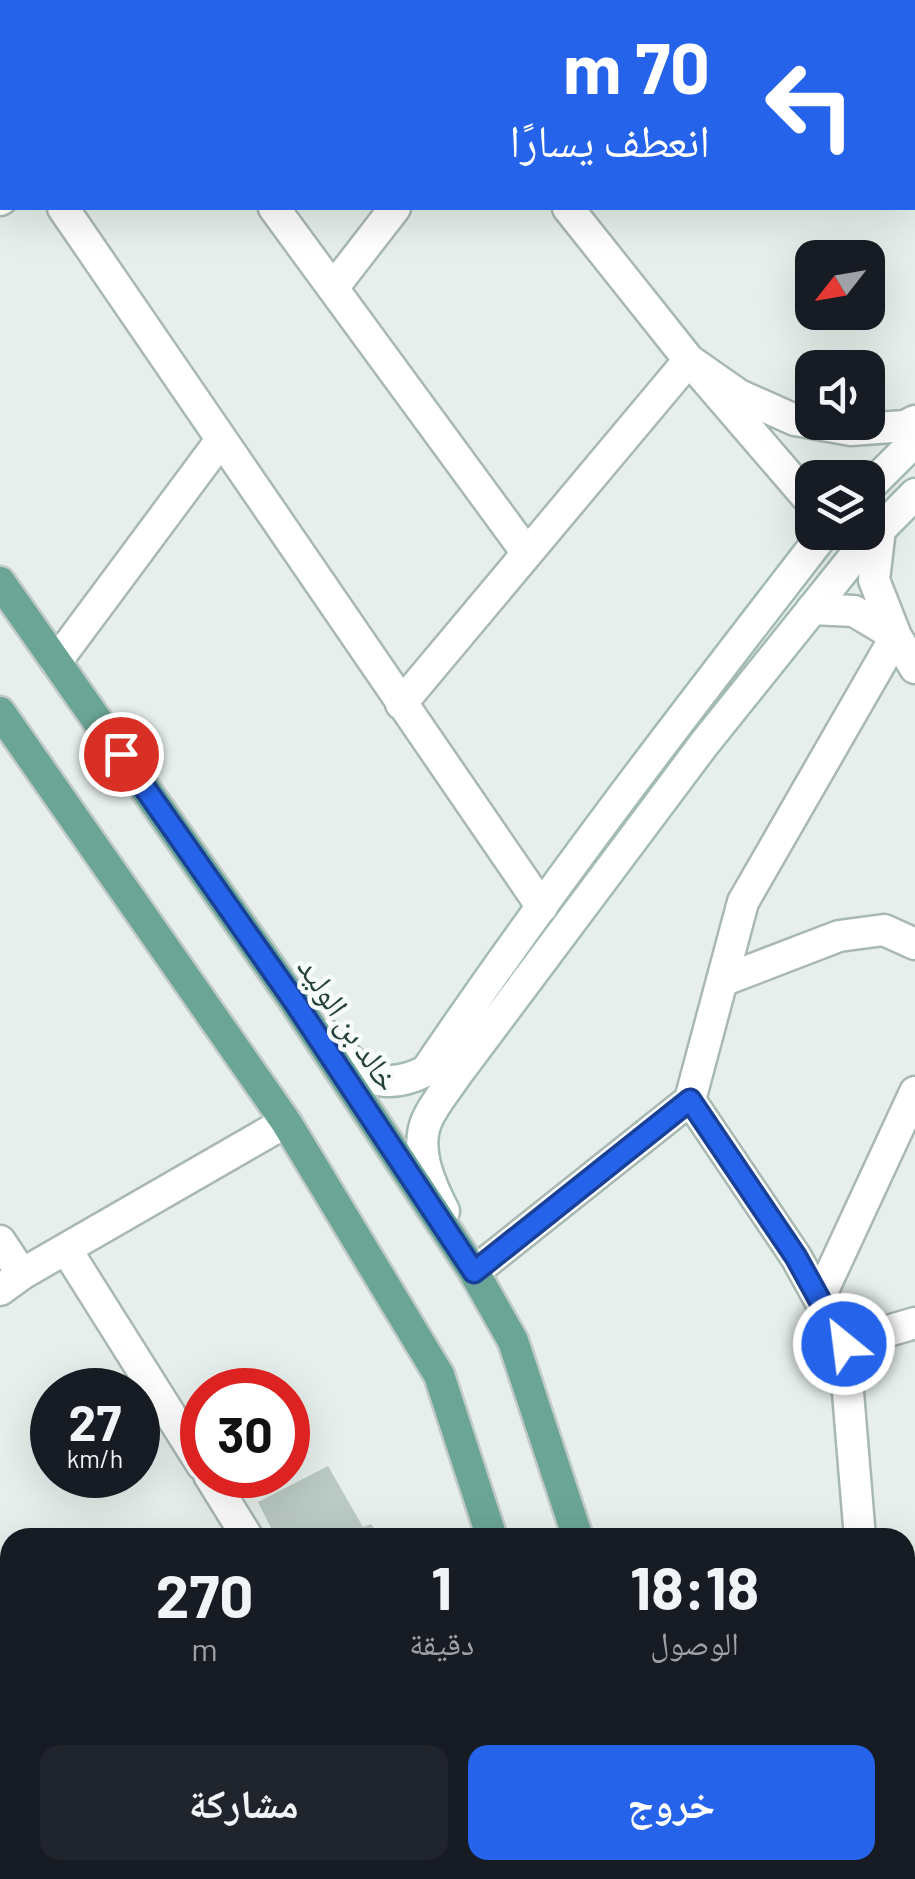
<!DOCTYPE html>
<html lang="ar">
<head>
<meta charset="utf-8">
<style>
	:root { --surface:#171b24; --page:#20242c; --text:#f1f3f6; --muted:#9ea1a6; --accent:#2563eb }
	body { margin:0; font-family:Barlow,"Noto Naskh Arabic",sans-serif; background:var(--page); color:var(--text); direction:rtl; height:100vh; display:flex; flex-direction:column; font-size:38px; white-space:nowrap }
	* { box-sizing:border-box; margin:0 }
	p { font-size:32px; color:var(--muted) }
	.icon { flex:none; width:55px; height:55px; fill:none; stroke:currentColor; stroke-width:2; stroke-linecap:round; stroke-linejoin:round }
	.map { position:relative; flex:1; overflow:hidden; direction:ltr }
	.details { position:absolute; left:0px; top:1528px; width:915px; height:352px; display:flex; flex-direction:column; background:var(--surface); border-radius:30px 30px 0 0; box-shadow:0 10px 40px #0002; direction:rtl }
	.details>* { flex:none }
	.guide { position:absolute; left:0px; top:0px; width:915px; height:210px; box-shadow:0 10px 40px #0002; direction:rtl; background:#2563eb; color:#fff; overflow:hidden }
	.needle { width:65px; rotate:239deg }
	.fabs { position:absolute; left:795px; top:240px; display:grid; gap:20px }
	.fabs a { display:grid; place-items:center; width:90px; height:90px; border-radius:20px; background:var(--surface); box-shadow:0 10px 40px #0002; font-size:50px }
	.speed { position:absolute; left:30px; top:1368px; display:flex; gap:20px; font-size:50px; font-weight:700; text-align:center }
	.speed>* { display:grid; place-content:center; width:130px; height:130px; border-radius:50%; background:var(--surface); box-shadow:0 10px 40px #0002; line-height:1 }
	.speed small { font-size:25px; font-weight:400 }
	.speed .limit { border:15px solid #d22; background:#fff; color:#111 }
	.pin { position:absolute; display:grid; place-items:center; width:85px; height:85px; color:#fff; margin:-42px; border:5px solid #fff; border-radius:50%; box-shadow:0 2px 10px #0007 }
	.me { position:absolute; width:110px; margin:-55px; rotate:331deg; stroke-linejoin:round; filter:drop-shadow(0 0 8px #0008) }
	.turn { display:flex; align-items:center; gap:35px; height:210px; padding:0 40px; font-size:45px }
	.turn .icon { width:130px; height:130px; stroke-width:2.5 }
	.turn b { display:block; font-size:70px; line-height:85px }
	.eta { display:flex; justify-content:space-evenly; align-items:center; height:170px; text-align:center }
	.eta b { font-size:60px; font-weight:700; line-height:70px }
	.action { display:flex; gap:20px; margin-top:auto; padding:20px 40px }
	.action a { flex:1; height:115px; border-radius:20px; background:var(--accent); color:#fff; font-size:40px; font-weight:700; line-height:115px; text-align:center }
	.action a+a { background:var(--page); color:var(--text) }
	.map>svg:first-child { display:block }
	.building { fill:#bbcac4 }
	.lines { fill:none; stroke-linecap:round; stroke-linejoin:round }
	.street-casing { stroke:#a8b8b2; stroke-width:35 }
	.secondary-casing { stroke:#a4bbb3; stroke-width:35 }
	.primary-casing { stroke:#c2cac8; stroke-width:35 }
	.street { stroke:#fff; stroke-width:30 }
	.secondary { stroke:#fff; stroke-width:30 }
	.primary { stroke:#6aa596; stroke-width:30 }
	.route-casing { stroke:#184099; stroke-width:25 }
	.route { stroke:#2563eb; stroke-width:18 }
	.labels { text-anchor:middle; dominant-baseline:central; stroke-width:9; stroke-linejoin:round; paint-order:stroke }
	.street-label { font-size:32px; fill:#24423a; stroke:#f7fbf9 }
</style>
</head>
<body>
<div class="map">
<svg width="915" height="1879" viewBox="0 0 915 1879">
	<rect width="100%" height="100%" fill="#e6efeb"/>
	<path class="building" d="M328,1466L363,1527L371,1524L381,1538H276L258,1502Z"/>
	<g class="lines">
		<g class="street-casing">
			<path id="street" d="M123,0L125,2
				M408,0L410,2
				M0,200L2,199
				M63,208L542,907
				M274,208L527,553
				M568,208L689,360L739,395L795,420L851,430L905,426L915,421
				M333,288L395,208
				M880,529L874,580L896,636L915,668
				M56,662L221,440
				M401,704L689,360L812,503
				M722,981L839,936L884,930L915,944
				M690,1100L796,1257L844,1344L860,1538
				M0,1241L22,1274
				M66,1249L202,1465
				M474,1272L690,1100L743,902L896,636L854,611L812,609
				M0,1290L22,1274L286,1122
				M819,1299L915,1092
				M844,1344L915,1323
				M209,1475L248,1538
				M0,1715L10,1733
				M905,1758L915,1757
				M905,1807L915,1829
				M87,1870L93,1879
				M806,1870L810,1879"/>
		</g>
		<g class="secondary-casing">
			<path id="secondary" d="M868,488L915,441
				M326,1035C361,1072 375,1096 426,1071C551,886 688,709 825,532
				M444,1211C431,1186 414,1149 427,1120C434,1104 447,1089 457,1074L704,744L858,552L915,494
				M292,1879L314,1870
				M414,1879L438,1870"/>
		</g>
		<g class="primary-casing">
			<path id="primary" d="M0,582L294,1001L474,1272L513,1341L578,1538
				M0,712L286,1122L439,1375L492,1538
				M571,1870L572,1879
				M644,1870V1879"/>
		</g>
		<use href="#street" class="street"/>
		<use href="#secondary" class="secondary"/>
		<use href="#primary" class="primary"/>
	</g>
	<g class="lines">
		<g class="route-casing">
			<path id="route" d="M121,754L294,1001L474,1272L690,1100L796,1257L844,1344"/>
		</g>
		<use href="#route" class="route"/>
	</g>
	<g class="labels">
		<g class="street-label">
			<text transform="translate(350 1023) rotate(56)">خالد بن الوليد</text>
		</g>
	</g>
</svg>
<div class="fabs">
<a><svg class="needle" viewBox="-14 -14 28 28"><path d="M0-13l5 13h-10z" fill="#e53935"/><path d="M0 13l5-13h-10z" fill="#9ea1a6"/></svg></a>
<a><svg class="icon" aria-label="sound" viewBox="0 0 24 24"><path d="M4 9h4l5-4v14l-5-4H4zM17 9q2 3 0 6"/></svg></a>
<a><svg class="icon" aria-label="layers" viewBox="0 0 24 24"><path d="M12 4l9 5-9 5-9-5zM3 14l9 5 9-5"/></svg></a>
</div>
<div class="speed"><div>27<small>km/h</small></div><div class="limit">30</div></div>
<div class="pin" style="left:121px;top:754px;background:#d93025"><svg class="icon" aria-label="arrive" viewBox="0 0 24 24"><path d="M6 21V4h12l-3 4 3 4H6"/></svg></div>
<svg class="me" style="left:844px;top:1344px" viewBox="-20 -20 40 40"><circle r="17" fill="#2563eb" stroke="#fff" stroke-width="3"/><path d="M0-11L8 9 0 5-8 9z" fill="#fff"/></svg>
<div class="guide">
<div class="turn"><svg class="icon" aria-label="left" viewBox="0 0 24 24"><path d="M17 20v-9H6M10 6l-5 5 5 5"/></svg><div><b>70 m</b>انعطف يسارًا</div></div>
</div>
<section class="details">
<div class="eta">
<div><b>18:18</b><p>الوصول</p></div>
<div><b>1</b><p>دقيقة</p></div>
<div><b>270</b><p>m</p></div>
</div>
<div class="action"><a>خروج</a><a>مشاركة</a></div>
</section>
</div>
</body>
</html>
